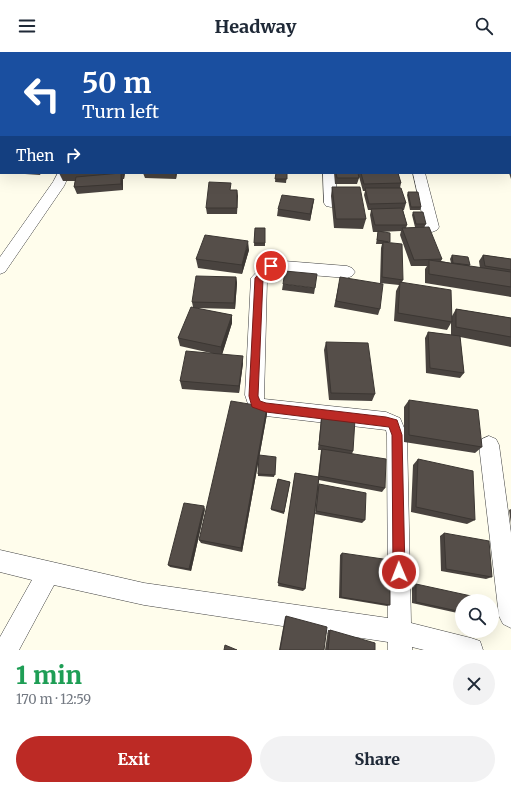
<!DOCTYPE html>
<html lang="en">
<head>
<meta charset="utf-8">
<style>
	:root { --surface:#fff; --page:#f2f2f3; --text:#1f2937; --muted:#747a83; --accent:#bc2a25 }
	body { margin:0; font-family:Merriweather,serif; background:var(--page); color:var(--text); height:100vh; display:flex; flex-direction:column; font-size:15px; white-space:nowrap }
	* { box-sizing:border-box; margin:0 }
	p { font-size:13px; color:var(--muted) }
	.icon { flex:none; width:22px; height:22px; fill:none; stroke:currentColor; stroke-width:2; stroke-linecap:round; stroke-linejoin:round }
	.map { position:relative; height:598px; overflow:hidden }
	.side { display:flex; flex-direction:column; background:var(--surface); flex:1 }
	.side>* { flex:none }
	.top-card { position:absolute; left:0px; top:0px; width:511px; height:122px; box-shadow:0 4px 16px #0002; background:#1a4fa0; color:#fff; overflow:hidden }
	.controls { position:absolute; left:455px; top:542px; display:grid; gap:8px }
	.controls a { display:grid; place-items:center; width:44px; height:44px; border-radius:50%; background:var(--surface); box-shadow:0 4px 16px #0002; font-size:20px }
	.pin { position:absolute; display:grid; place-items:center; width:34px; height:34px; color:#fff; margin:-17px; border:2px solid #fff; border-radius:50%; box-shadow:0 1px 4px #0007 }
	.me { position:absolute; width:44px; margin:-22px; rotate:359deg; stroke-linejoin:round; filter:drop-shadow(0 0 3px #0008) }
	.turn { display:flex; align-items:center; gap:14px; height:84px; padding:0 16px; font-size:18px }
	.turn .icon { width:52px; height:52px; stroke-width:2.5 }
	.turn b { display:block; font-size:28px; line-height:34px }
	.then { display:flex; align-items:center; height:38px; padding:0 16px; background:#0003; gap:8px; font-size:15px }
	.round { display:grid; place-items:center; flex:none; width:42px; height:42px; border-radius:21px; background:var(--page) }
	.overview { display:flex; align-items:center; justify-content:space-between; height:68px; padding:0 16px }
	h1 { font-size:24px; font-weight:800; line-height:30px; color:#1e9e55 }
	.button { display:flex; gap:8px; margin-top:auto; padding:8px 16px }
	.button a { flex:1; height:46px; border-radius:24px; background:var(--accent); color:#fff; font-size:16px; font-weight:800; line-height:46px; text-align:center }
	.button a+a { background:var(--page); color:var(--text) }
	header { display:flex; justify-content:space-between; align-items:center; height:52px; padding:0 16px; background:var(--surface); font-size:18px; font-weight:800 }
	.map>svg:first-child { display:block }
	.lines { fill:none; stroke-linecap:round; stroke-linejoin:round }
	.minor-casing { stroke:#3f3f3f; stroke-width:1 }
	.minor { fill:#fff; fill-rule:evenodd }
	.wall { fill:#49433f }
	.shaded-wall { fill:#3c3733 }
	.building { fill:#554e49; stroke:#3c3733 }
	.route { fill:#bc2a25; stroke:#7a1b18 }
</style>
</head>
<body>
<header><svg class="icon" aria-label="menu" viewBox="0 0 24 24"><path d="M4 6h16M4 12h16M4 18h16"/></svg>Headway<svg class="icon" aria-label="search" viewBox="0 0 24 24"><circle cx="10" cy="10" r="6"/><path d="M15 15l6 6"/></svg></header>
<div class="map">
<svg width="511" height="598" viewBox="0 0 511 598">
	<rect width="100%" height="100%" fill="#fffdec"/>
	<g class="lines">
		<g class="minor-casing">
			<path id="minor" d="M89,0H99V1H89Z
				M510,83H511V91H510Z
				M58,121H70L64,134L5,220L0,222V205L53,130Z
				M323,121H335L338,151L336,154L331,155L326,154L324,151Z
				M413,121H425L439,175L437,178L432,180L427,178L425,175Z
				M271,208L347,214L352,216L355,220L352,224L347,226L274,220L267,228L264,347L386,360L400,366L407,383L411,571L471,586L480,589L483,598H424L412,595V598H388V590L144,553L54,533L19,598H0V585L32,528L0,520V498L144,531L388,566L387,383L386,378L266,364L250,358L245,343L251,226L266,210Z
				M489,384L496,387L499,393L511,481V576L503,572L499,564L479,393L482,387Z"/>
		</g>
		<use href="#minor" class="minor"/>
	</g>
	<path class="wall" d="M0,0H9L8,1H1V48L0,49Z
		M0,65H1V120H0Z
		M510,100H511V127L509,121H510Z
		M10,121H41L40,123Z
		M59,121H125L124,127H123V138L77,142L74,135L75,129H63Z
		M143,121H177L176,127L145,126Z
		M276,121H287L286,131L275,130Z
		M334,121H358L359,126L357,132H335Z
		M358,121H398L401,131L400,136L406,151L404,158H403L407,173L406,176L422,175H415L412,163L413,160L426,172L424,175L442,207L441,209L451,211L450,207L452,203L470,213L469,214L480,216L479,209L483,203L511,207V245L425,231V217L427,214H411L400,183L401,179L380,180L389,191L403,228L402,230L452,264L456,257L511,266V295L460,285L464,321L460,326L426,321L425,286L428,280L451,283V271L447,278L394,269L396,239L399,233L380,231L381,196L382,192H376L378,180H373L370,163L371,158H368L364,143L365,139H363Z
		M332,135L366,167L363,177L334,176L331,144Z
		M231,138H237V162H207L206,156Z
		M408,140L421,155L420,158H410L407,143Z
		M314,147L310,169L277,164L278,157Z
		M255,176H265V194H254Z
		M249,198L242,222L198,216L196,207Z
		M236,225L237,231L235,257L195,256L232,263V271L222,302L243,311L239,341L182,337L180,329L215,302L180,294L178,286L193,255L192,250Z
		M339,231L380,257L378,263L334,255Z
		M283,232L315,236L314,242L282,238Z
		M326,290L375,342L372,349L329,348L324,298Z
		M409,348L482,395L475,401L404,390V355Z
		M267,355V362L242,500L201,491L199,488Z
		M322,362L353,399L352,402L385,436L382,440L319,428L305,537L303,539L278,534L295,421L318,425L321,398H318L321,366Z
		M276,405L274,425L258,424V422Z
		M418,407L475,468L467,472L411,460L413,413Z
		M278,427L290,430L284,462L271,458Z
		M319,432L365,468L362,471L315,462L318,436Z
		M205,457L191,519L170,515L168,513Z
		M511,457V472L509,458Z
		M444,481L492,525L486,527L441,519L440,484Z
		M342,501L390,553L387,554L339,546L340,503Z
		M416,532L462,549V562L412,551V534Z
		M286,564L324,598H279L285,565Z
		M328,578H330L375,598H325Z"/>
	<path class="shaded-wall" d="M1,0H9L8,1H1V9L0,11V1Z
		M1,39V48L0,49V40Z
		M121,121L123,128V138L121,132Z
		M122,121H125L124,127Z
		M175,121H177L176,127Z
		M237,138L238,144L237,162Z
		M314,147L313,154L310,169V162Z
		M248,189L249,198L242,222V213Z
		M236,225L237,231L235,257L234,251Z
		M232,263V271L222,303L221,295Z
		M243,304V311L239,341V334Z
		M267,355V362L242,500L241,496Z
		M204,454L205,457L191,519L189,517Z"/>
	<path class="building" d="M58,0H78V1H58Z
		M0,5H1V23H0Z
		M0,30H1V39L0,40Z
		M0,65H1V109H0Z
		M510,100H511V109L510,106Z
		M121,121V132L74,135L76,125Z
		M276,121H287V127H275Z
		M336,121H358L359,126H337Z
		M361,121H398L401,131L364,132Z
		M209,130L231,131L230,138H237V156H206Z
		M332,135H360L366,167H336Z
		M365,136H401L406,151L369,152Z
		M408,140H418L421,155H411Z
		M282,143L314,147L310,162L278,157Z
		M402,156L407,173H375L371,157Z
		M413,160H423L426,172H416Z
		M429,175L442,207L414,208L402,176Z
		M255,176H265V191H254Z
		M378,179L390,181V190L377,188Z
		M205,183L248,189L242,213L196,207Z
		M383,190L402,192L403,228L382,225Z
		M452,203L468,205L470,213L453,211Z
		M483,203L511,207V218L485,214Z
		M429,208L511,220V235L429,222Z
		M285,219L317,222L315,236L283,232Z
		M196,224L236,225L234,251L192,250Z
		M340,225L383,232L380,257L336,249Z
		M400,230L451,238L452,270L398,261Z
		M191,255L232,263L221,295L178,286Z
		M456,257L511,266V285L456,275Z
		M428,280L460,284L464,321L430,316Z
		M326,290L368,291L375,342L331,341Z
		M186,299L243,304L239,334L180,329Z
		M409,348L478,358L482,395L409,383Z
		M231,349L267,355L241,496L199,488Z
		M322,362L355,367L353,399L319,393Z
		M322,397L386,407L385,436L319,424Z
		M259,403L276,405L275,423L258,422Z
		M418,407L473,419L475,468L416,455Z
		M295,421L319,425L305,537L278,531Z
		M278,427L290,430L284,460L271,457Z
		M319,432L366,441L365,468L316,459Z
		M184,451L204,454L189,517L168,513Z
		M444,481L489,489L492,525L446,517Z
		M342,501L390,508V553L341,545Z
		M416,532L485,547V549H462V560L416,550Z
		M286,564L327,575L324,598H280Z
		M330,578L375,591V598H328Z
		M225,593L237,598H224Z"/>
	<path class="route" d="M271,211L275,214L263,227L258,344L260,349L266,351L386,365L397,368L402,383L405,520L403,524L399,525L395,524L393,520L392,383L389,375L266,360L252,355L249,344L255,226L268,212Z"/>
</svg>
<div class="controls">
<a><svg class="icon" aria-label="search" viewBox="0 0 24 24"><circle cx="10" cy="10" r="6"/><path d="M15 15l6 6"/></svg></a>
</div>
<div class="pin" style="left:271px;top:214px;background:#d93025"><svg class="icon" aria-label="arrive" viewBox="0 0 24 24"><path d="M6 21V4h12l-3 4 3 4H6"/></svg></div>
<svg class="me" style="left:399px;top:520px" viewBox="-20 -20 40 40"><circle r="17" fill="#bc2a25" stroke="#fff" stroke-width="3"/><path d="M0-11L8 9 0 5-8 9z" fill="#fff"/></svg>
<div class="top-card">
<div class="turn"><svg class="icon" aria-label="left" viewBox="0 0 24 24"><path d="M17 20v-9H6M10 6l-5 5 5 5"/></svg><div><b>50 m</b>Turn left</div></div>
<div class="then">Then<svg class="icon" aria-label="right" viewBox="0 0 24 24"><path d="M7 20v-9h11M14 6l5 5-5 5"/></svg></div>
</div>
</div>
<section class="side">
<div class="overview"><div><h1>1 min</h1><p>170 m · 12:59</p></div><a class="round"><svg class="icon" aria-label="close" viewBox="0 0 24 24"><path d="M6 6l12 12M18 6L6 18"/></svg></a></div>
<div class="button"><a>Exit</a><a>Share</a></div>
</section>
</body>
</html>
